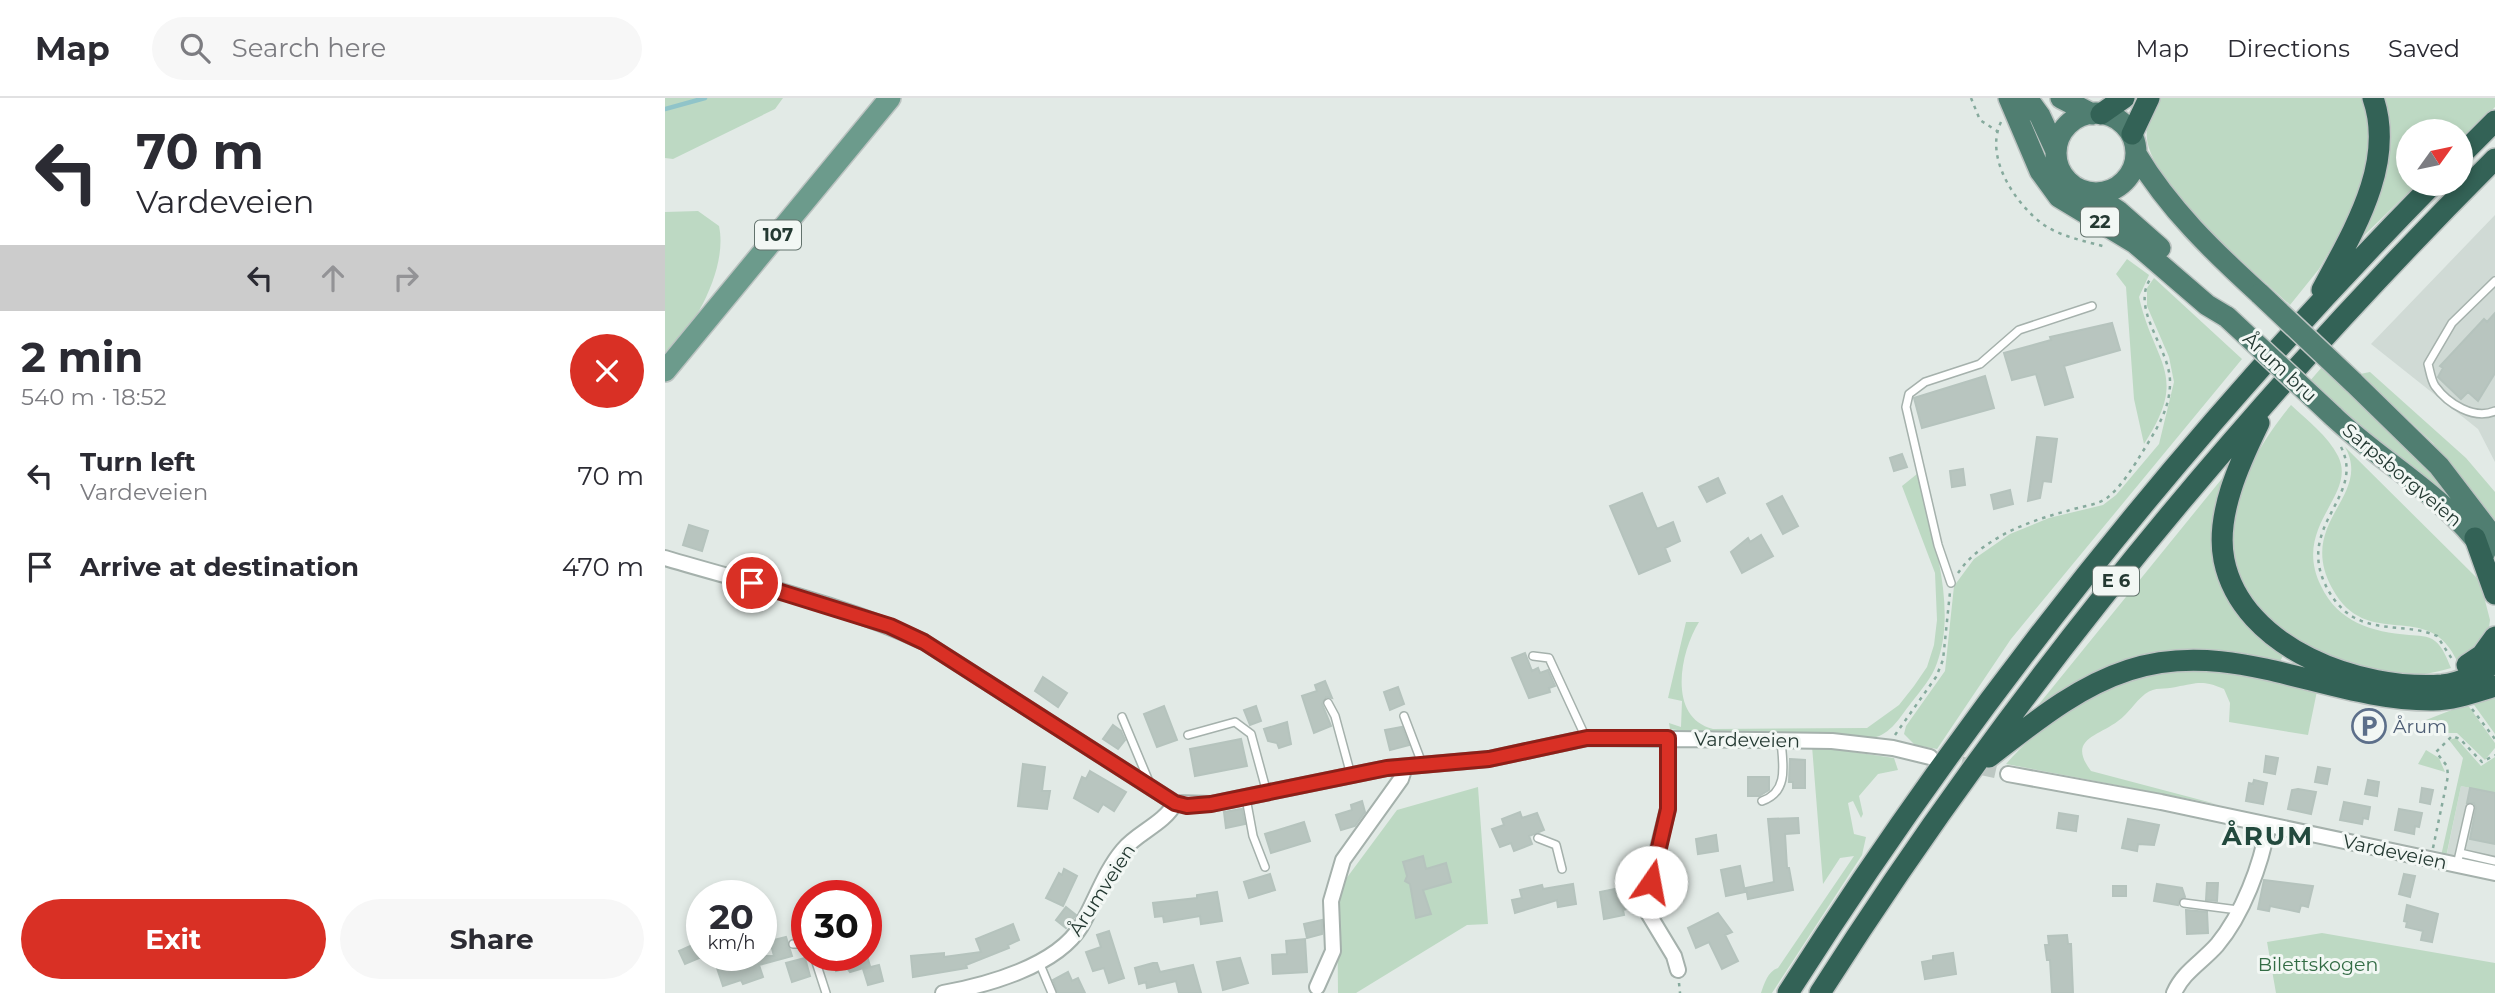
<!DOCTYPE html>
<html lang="en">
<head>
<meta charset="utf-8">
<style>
	:root { --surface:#fff; --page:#f7f7f7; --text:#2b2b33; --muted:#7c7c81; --line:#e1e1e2; --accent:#d93025 }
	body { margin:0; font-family:Montserrat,sans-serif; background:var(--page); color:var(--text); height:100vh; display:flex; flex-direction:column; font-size:26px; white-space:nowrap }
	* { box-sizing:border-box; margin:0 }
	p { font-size:23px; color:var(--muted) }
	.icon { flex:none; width:38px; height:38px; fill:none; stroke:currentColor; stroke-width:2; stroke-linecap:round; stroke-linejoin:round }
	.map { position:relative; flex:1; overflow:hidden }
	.side { display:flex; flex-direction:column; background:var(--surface); width:665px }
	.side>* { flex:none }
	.banner { background:#fff; color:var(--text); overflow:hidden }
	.needle { width:46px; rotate:57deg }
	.tools { position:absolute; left:1731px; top:21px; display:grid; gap:14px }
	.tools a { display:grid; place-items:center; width:77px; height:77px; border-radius:50%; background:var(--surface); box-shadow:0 4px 10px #0003; font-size:35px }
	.speed { position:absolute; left:21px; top:782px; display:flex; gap:14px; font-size:35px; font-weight:700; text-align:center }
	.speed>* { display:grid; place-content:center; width:91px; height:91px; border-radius:50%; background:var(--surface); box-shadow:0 4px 10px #0003; line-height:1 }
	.speed small { font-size:18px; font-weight:400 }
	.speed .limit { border:10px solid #d22; background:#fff; color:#111 }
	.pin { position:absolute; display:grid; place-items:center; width:60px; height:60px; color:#fff; margin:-30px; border:4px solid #fff; border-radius:50%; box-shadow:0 2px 7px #0007 }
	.me { position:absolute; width:77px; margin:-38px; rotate:12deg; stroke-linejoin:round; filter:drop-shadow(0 0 5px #0008) }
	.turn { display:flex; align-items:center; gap:24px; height:147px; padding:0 21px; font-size:32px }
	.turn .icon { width:91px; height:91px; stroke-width:2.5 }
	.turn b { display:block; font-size:49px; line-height:60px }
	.lanes { display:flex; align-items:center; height:66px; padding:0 21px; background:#0003; justify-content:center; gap:35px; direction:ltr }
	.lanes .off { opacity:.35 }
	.round { display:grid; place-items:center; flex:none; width:74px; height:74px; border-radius:37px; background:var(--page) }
	.overview { display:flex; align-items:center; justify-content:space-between; height:119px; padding:0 21px }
	h1 { font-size:42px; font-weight:700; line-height:52px }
	.action { display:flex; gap:14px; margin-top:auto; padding:14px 21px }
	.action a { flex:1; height:80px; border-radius:42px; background:var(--accent); color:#fff; font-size:28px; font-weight:700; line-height:80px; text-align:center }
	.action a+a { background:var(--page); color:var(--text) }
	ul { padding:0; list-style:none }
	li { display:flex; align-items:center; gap:21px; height:91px; padding:0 21px }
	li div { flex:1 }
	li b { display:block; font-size:26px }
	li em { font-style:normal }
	header { display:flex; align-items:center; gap:42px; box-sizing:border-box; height:98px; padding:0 35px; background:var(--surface); border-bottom:2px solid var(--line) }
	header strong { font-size:33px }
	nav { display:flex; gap:38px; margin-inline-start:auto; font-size:24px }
	.search { width:490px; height:63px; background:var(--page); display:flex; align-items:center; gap:18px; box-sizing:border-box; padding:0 24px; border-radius:38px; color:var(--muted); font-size:26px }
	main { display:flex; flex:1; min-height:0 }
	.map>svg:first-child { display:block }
	.built { fill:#d0dad5 }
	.green { fill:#bdd9c3 }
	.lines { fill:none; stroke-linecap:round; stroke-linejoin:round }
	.stream { stroke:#90c4c9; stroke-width:4.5 }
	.building { fill:#b8c5bf; stroke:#b5c3bd; stroke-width:2 }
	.minor-tunnel { stroke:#bcc7c2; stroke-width:14; stroke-dasharray:14 7; stroke-linecap:butt }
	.service-casing { stroke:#a5b1ac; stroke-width:10 }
	.minor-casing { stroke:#a5b1ac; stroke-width:18 }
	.primary-casing { stroke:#bdc4c2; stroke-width:24 }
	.trunk-casing { stroke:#bdc4c2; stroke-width:24 }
	.motorway-casing { stroke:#bdc4c2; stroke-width:24 }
	.path { stroke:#86aa9d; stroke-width:2.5; stroke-dasharray:3.5 5; stroke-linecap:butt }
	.service { stroke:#fff; stroke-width:7 }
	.minor { stroke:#fff; stroke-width:14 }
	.primary { stroke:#6c9b8c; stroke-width:21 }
	.trunk { stroke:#507e71; stroke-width:21 }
	.motorway { stroke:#336256; stroke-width:21 }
	.trunk-bridge-casing { stroke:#bdc4c2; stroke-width:24; stroke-linecap:butt }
	.trunk-bridge { stroke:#507e71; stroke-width:21 }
	.route-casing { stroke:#8d1f18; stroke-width:18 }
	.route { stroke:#d93025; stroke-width:12 }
	.labels { text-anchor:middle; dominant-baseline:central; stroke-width:6; stroke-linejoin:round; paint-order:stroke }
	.shield { fill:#f2f7f4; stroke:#62726c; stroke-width:2 }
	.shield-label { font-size:18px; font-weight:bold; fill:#243932 }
	.street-label { font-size:19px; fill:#243932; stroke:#f2f7f4 }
	.service-label { font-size:19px; fill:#4e5e75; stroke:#f2f7f4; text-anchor:start }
	.park-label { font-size:19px; fill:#336c45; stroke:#f2f7f4 }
	.district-label { font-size:26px; font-weight:bold; letter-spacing:2px; fill:#22493d; stroke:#f2f7f4 }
</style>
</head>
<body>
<header>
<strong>Map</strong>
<div class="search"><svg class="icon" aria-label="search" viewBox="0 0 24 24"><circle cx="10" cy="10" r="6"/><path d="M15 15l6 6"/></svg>Search here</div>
<nav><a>Map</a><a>Directions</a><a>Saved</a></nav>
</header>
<main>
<section class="side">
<div class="banner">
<div class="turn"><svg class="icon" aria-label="left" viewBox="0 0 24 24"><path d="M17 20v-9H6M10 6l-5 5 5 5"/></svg><div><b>70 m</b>Vardeveien</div></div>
<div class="lanes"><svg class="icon" aria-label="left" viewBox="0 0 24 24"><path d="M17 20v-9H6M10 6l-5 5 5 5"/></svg><svg class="icon off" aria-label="ahead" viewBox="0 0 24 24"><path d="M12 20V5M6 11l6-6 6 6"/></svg><svg class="icon off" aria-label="right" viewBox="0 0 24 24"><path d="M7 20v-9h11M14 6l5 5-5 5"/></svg></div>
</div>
<div class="overview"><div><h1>2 min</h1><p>540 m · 18:52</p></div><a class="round" style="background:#d93025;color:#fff"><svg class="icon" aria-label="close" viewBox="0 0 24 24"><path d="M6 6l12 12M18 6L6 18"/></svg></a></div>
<ul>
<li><svg class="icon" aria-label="left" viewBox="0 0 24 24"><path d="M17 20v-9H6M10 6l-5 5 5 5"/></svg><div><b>Turn left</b><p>Vardeveien</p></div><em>70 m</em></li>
<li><svg class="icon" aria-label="arrive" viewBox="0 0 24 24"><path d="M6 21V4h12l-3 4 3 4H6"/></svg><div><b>Arrive at destination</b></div><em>470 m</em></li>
</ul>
<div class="action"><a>Exit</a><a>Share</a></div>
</section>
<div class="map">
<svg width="1830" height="895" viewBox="0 0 1830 895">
	<rect width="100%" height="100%" fill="#e2eae6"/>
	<path class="built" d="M1830,117V364L1813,331L1706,246Z
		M1796,688L1830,695V775L1780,765Z"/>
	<path class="green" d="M0,0H118L110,11L8,61L0,60Z
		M1496,0H1700L1707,40L1692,106L1654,171L1625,207C1587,172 1499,98 1484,50C1478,32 1484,14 1496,0Z
		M1715,0H1830V9L1796,43V33H1743V86H1752L1687,149Z
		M33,113L54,128C63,170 30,229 0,259V114Z
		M1462,161L1484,177L1474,199C1489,266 1525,276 1479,346L1469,301L1461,189L1451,176Z
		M1489,180L1577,261L1346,541L1272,651L1250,647L1239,636L1241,628L1280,573L1289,488L1309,461L1345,436L1384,420L1438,407L1451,397L1494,346L1509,284L1504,259L1482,208V190Z
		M1657,269L1759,363L1821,436L1715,350L1644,284Z
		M1705,274L1801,360L1830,394V428L1768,345L1695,276Z
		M1626,307C1642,322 1663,338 1673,358C1693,398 1626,427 1656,488C1673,524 1707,534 1744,537C1753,538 1763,537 1770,543C1778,549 1782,561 1786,570C1739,584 1711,577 1667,559C1654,554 1639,549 1628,542C1610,532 1598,518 1586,501C1542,437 1582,360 1626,307Z
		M1680,349L1815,483L1825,522L1822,545L1793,565C1764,498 1702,556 1667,490C1631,423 1708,399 1680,349Z
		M1568,367L1551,450L1620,554L1612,569L1536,554L1366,616Z
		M1252,376C1266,433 1293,508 1272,565C1267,580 1256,592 1246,605C1235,619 1226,636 1208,640L1056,638L1005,631L1004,625L1016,629L1017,603L1003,600L1021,524H1034C1015,554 1002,620 1048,631L1202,630L1234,607L1249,588L1262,569L1269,547L1272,522L1270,475L1237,388Z
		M1531,567L1652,593L1643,637L1564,624L1565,605L1559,591C1537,582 1533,585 1511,589C1499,592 1491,588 1480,596C1470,604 1463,616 1453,623C1432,639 1402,641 1426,673L1551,706L1341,666C1379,623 1435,583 1492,570C1505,568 1518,568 1531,567Z
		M1830,598V636L1807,604Z
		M1802,606L1830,645V650L1820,662L1792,635C1778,635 1770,636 1761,622Z
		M1791,640L1816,668L1830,659V695L1796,688L1781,759L1776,758L1798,660L1784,642Z
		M1147,648L1229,660L1233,672L1213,676L1194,698L1198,716L1196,720L1188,703L1183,705L1189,736L1201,739L1197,757L1107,895H1096C1099,886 1103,873 1113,870L1189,758L1175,760L1158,786Z
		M1761,652L1774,660L1780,674L1753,666Z
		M813,689L823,826L802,827L691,895H673L672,793L732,712Z
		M1657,835L1830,865V895H1611L1602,844Z"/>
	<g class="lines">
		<path class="stream" d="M0,11L40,0"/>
	</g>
	<path class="building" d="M1830,215V275L1813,303L1803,294L1796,301L1773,279L1778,270L1775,268L1819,221L1822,224Z
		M1447,225L1455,252L1399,268L1408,299L1380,307L1371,276L1347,282L1339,255L1386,242L1385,239Z
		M1320,278L1329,310L1257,330L1249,300Z
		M1372,339L1392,341L1386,384L1378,383L1375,400L1363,403Z
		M1237,356L1242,369L1229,373L1225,360Z
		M1298,371L1300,387L1287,389L1285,373Z
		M1053,380L1060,395L1042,404L1034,389Z
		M1345,392L1348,406L1329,411L1326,397Z
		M977,395L992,431L1008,424L1015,443L1000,450L1005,463L974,476L945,408Z
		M1117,398L1133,428L1118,436L1102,406Z
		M24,427L43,433L37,453L18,447Z
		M1096,437L1108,458L1077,475L1066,454L1083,440L1085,444Z
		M860,555L867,573L873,570L875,575L883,572L890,588L884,590L885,594L864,600L847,560Z
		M378,579L402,595L393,609L370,593Z
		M660,583L667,600L661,599L657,606L666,628L649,635L637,598L652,593L650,587Z
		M733,589L739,606L725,612L719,594Z
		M499,608L512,642L492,649L479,616Z
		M591,608L596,623L585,627L579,612Z
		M622,624L626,646L614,650L612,645L603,643L599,631Z
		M448,627L456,633L460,642L453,651L438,641Z
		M737,629L744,647L725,652L720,632Z
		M576,641L582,668L530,678L525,651Z
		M1601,658L1613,660L1610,676L1599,674Z
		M1125,661L1140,662V690H1128V684H1124Z
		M358,666L380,669L377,693H385L382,711L353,708Z
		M1653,669L1665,671L1662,686L1650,684Z
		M425,673L461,694L449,713L438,706L433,714L409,700L417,679L421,681Z
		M1083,679H1104V692L1094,698H1083Z
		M1589,682L1602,685L1598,706L1581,703L1584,685L1588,686Z
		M1703,682L1714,684L1712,698L1700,696Z
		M1757,690L1768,692L1765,706L1755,704Z
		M1805,690L1830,695V746L1805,741L1811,710L1809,705H1802Z
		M1633,691L1651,694L1646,716L1623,711L1627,692Z
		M697,703L700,714L690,728L676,732L671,717L687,712L686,707Z
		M1679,704L1705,709L1703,721L1698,720L1697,726L1675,722Z
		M577,711L580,726L561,730L559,714Z
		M1734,711L1757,715L1754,729L1750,728L1749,736L1730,732Z
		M855,714L857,720L872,715L879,732L864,738L867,746L849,753L846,745L835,749L827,731L839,727L837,721Z
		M1394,715L1413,718L1411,733L1392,730Z
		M1133,720L1134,735L1120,736L1122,770H1124L1128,792L1083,801L1081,790L1109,784L1103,721Z
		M1463,721L1494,727L1489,747L1473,746L1472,753L1457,750Z
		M639,724L645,743L606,755L600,736Z
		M1051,737L1053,753L1033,756L1031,741Z
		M758,758L761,771L781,765L786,784L758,792L766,816L751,820L745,786L740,783L742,778L738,764Z
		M1075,768L1080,794L1061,798L1056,772Z
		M399,771L412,778L398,808L381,800L394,775L397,777Z
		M605,776L610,792L584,800L579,784Z
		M1739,776L1750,778L1745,799L1734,796Z
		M1599,782L1648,788L1643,809L1636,807L1634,814L1605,808L1604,813L1593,811Z
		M1542,785H1553L1552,803L1541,802Z
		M908,786L911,806L893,809L892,802L850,815L847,802L857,800L855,792L877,787L878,791Z
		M1492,786L1517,790L1520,799L1515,801L1513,807L1489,803Z
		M1448,788H1461V798H1448Z
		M955,790L956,796L963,795L965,810L958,812L959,817L939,821L935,794Z
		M552,794L557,823L536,826L535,818L499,824L498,818L490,819L488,805L532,800V797Z
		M1742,807L1773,816L1767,844L1756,842L1758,833L1741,829L1742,824L1739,823Z
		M401,809L411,817L401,830L391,822Z
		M1521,812L1542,814L1543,835L1522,836Z
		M1053,815L1067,834L1060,837L1073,863L1057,871L1044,844L1031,850L1023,830Z
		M657,822V836L642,840L639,826Z
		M348,826L354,842L343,847L344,850L301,867L302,870L248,879L246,858L279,855V859L316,854L311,841Z
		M444,833L459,880L444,885L439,870L428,873L421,854L436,849L432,837Z
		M1402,837L1403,846H1406L1408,895H1387L1385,862H1382L1380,847H1384L1383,838Z
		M121,839L127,858L94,867L98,879L78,886L76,882L58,888L48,858H109L105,843Z
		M640,841L642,874L608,876L607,857L622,856L621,843Z
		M34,844L39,858L20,866L14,853Z
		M1288,855L1291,876L1260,881L1257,864L1268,862V858Z
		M167,858H202L205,868L185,874L182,870L171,873Z
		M140,860L145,878L127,884L121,865Z
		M575,860L583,885L558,892L552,864Z
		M488,865H492L495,874L528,867L536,895H514L511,883L482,890L481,884L474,886L470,870Z
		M214,867L218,883L203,887L198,871Z
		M403,874L407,883L413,880L420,895H393L388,882Z"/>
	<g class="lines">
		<path class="minor-tunnel" d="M1276,661L1343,676"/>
		<g class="service-casing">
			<path id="service" d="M1830,183L1787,225L1763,266C1765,273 1766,282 1770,288C1783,306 1809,322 1830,313
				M1286,485L1273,447L1241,309L1244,296L1260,284L1315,266L1354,232L1427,208
				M868,558L884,560L921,640
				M663,605L670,618L686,677
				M739,618L758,668
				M457,619L485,686
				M523,637L570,624L586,636L602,695
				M581,700L588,738L600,769
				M1097,703C1124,694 1118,666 1116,643
				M873,740L891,747L897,771
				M1795,755L1830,763
				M1792,767L1805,710
				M1519,805L1573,812
				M128,846H142
				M149,858L161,895
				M374,864L387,895"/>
		</g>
		<g class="minor-casing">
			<path id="minor" d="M0,460C87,486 177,506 259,544L510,705L546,706L722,670L824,661L922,640L1167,643L1228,650L1265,659
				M1003,640V711L989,766L983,815L1009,858L1013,872
				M1343,676L1496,704L1830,775
				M652,889L668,853L666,803L678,762L736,681L740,669
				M278,895C322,887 392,868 416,828C430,804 440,773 458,752C473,734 499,726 510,705
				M1509,895C1518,874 1537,864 1552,847C1578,816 1596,767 1603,728"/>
		</g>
		<g class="primary-casing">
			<path id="primary" d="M0,273L225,0"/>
		</g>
		<g class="trunk-casing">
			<path id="trunk" d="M1344,0L1375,73L1394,99L1470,145L1542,207L1562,219
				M1362,0L1375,18L1391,53
				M1396,0L1427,16
				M1391 55a40 40 0 1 1 80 0a40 40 0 1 1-80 0Z
				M1471,56C1504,111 1548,153 1595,196
				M1426,95L1453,113L1495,150
				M1688,284L1774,368L1830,441
				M1668,318C1717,365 1780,397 1820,454"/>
		</g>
		<g class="motorway-casing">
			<path id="motorway" d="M1436,16L1459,0
				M1467,36L1484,0
				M1796,57L1830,23
				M1657,192C1687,135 1731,66 1708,0
				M1594,325C1575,364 1550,417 1559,462C1577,551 1696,593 1777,587C1797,585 1814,575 1830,564
				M1810,440L1830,496
				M1802,567L1817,557L1830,539
				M1324,659C1367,626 1411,589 1464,572C1568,538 1664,603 1768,602C1788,602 1810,594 1830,588
				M1123,895C1308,604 1526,332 1768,86
				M1155,895C1347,593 1577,314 1830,61"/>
		</g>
		<path class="path" d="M1306,0L1315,22L1332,33
			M1336,24C1319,59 1350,106 1379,127C1397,139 1420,143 1441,149
			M1676,349C1701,398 1632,426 1660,486C1666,499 1676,512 1688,519C1715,534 1745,526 1772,538L1787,561
			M1293,475C1316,441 1363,423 1402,413C1413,409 1433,407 1442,400C1455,390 1467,371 1475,358C1489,335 1505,313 1505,285C1506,251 1464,211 1486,180
			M1807,611L1830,641
			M1230,637L1271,579L1278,562L1285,494
			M1768,750L1783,678L1782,668L1771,654L1787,638L1795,641L1817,664L1830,657
			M1014,885L1015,895"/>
		<use href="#service" class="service"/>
		<use href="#minor" class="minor"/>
		<use href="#primary" class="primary"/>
		<use href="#trunk" class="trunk"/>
		<use href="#motorway" class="motorway"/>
		<g class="trunk-bridge-casing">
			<path id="trunk-bridge" d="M1595,196L1688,284
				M1562,219L1668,318"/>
		</g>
		<use href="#trunk-bridge" class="trunk-bridge"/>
	</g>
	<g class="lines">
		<g class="route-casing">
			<path id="route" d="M87,485L225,528L259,544L510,705L522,708L546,706L722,670L824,661L922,640H1003V711L986,784"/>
		</g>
		<use href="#route" class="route"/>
	</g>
	<defs>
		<g id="parking-ring" transform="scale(1.75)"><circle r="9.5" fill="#f2f7f4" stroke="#5c6f8a" stroke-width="1.5"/><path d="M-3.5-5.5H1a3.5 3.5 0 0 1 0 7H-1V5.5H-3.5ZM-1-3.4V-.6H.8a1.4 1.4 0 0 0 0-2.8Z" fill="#5c6f8a"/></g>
	</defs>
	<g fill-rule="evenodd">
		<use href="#parking-ring" x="1704" y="628"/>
	</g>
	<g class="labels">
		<g class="shield">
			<rect x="1416" y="109.5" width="38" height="29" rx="5"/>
			<rect x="90" y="122.5" width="46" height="29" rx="5"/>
			<rect x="1428" y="468.5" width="46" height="29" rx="5"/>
		</g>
		<g class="shield-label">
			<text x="1435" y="124">22</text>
			<text x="113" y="137">107</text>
			<text x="1451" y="483">E 6</text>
		</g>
		<g class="street-label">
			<text transform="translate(1615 269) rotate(43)">Årum bru</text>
			<text transform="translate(1737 377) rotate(40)">Sarpsborgveien</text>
			<text transform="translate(1082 642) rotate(1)">Vardeveien</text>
			<text transform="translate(1730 754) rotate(12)">Vardeveien</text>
			<text transform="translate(437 792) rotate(-57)">Årumveien</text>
		</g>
		<g class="service-label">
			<text x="1728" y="628">Årum</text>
		</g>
		<g class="park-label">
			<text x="1653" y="866">Bilettskogen</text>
		</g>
		<g class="district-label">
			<text x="1603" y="738">ÅRUM</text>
		</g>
	</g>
</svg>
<div class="tools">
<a><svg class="needle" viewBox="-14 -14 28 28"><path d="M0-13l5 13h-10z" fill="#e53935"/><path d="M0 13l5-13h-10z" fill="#7c7c81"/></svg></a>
</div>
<div class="speed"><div>20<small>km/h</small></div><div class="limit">30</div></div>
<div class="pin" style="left:87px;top:485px;background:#d93025"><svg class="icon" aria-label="arrive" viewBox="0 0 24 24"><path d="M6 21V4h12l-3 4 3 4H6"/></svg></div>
<svg class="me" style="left:986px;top:784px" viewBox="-20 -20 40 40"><circle r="19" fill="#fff"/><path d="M0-13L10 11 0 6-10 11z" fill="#d93025"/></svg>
</div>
</main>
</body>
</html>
